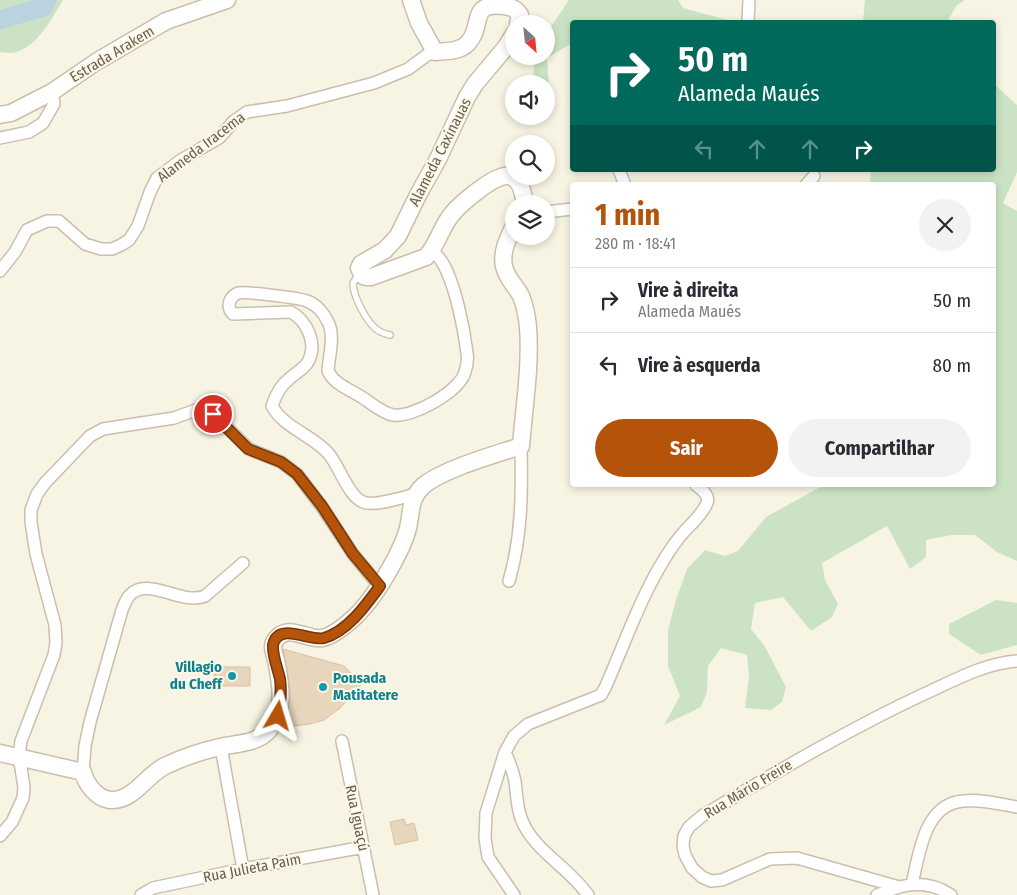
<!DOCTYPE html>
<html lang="pt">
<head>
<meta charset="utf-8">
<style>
	:root { --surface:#fff; --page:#f2f2f3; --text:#2b2b33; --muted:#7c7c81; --line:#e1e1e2; --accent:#b45309 }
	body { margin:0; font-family:"Fira Sans Condensed",sans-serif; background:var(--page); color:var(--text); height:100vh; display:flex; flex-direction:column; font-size:19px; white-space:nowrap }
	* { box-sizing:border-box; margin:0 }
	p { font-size:16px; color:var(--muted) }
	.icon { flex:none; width:28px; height:28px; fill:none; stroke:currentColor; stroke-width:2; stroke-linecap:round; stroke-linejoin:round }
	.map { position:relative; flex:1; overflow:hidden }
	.sheet { position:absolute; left:570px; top:182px; width:426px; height:305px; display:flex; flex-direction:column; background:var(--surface); border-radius:5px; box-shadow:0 2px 8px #0003 }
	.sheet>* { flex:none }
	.hud { position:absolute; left:570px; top:20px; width:426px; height:152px; border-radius:5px; box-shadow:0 2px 8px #0003; background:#00695c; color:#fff; overflow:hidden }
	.needle { width:32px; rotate:153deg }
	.controls { position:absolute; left:505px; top:15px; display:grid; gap:10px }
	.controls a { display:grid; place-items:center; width:50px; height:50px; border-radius:50%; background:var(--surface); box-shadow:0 2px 8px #0003; font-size:25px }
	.pin { position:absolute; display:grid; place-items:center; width:42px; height:42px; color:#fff; margin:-21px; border:2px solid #fff; border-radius:50%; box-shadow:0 1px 5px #0007 }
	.me { position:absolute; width:55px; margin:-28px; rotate:7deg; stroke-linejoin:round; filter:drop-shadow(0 0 4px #0008) }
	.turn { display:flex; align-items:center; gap:18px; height:105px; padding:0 25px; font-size:22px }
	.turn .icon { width:65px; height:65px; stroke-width:2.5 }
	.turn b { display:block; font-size:35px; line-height:42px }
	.lanes { display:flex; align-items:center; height:48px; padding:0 25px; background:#0003; justify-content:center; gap:25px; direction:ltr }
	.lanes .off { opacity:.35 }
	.round { display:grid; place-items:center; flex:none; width:52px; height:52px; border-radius:26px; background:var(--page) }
	.overview { display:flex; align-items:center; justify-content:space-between; height:85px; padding:0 25px }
	h1 { font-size:30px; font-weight:700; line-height:38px; color:var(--accent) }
	.cta { display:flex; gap:10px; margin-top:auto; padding:10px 25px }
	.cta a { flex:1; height:58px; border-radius:30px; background:var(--accent); color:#fff; font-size:20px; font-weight:700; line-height:58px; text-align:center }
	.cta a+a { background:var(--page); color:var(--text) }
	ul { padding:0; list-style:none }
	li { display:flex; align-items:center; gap:15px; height:65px; padding:0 25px; border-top:1px solid var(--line) }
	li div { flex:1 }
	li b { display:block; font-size:19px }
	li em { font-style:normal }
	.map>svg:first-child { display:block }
	.green { fill:#cbe3c4 }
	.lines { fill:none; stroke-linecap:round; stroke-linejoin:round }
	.river { stroke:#bad3df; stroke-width:19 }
	.building { fill:#e7d5bc; stroke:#dac1a1 }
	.lane-casing { stroke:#c9bfae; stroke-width:8 }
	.street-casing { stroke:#c9bfae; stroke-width:14 }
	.secondary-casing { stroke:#cabeaa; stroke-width:19 }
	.lane { stroke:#fff; stroke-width:5.5 }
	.street { stroke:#fff; stroke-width:11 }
	.secondary { stroke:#fff; stroke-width:16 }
	.route-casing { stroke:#753606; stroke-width:12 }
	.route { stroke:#b45309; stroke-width:9 }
	.culture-dot { fill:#0f9aa8; stroke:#fcf8e8; stroke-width:2 }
	.labels { text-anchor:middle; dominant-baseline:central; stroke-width:4; stroke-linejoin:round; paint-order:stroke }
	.street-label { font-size:15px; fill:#6c5e4d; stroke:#fcf8e8 }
	.culture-label { font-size:15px; font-weight:bold; fill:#0d838f; stroke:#fcf8e8; text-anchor:end }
</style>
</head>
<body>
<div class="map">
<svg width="1017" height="895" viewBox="0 0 1017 895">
	<rect width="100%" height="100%" fill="#f8f4e3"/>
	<path class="green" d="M0,0H63C53,17 37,47 16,52C11,54 5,52 0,52Z
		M569,0H678L683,8L735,22H572V43L547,58L550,98L546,96V84H533L534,63L537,56H546V34Z
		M865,0H965L957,5L948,20L949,22H863Z
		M994,84L1017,105V172L1003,203L1017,211V561L997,552L975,535H951L926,540V557L910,569L887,526L822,563L825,580L838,604L832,617L811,631L783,597L755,603L751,629L764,645L786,687L782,702L771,710L745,708L749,676L747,655L721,648L708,666L707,692L701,707L664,725L680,696L668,666V630L676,600L687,569L705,550L725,556L738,551L766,517L824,485H994V185H870L871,170H994Z
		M996,600L1017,603V645L981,655L949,634V624Z"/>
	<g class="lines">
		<path class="river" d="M0,20L44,7L47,0"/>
	</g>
	<path class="building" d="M283,649L344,666L362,684L339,709L324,720L310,724L286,727L290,690Z
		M214,667H250V686H214Z
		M404,819L406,825L414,823L418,840L395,845L390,822Z"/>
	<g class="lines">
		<g class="lane-casing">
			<path id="lane" d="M359,274L353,283C353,296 367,324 379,331C382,333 386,334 390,335"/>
		</g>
		<g class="street-casing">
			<path id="street" d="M748,22L749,0
				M0,138L29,132L43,123L54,104L52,92
				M619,170L625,185
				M806,185L814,176
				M546,212L572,209
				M0,271L15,252L27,230L47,221H59L85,244L101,249H112L121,245L129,240L138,226L150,192L157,178L181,160L219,138L234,121L247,112L287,106L374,83L408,69L427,55L435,52
				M416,494C404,497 374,507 363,502C348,496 339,465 328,453C312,435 284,428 272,406C275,397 280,386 288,380C294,374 304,369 308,362C318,344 307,321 291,312L233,314C226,307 229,297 238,293C244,291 299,298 307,301C316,304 324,313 328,322C335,335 329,356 328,371C334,384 349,389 360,396C370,402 382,413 393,415C413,418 460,391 465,372C467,366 468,359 467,353C464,328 455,283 442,262C440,258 435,254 432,250
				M509,581C522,536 522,493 521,446
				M342,741L373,895
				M221,747L243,869
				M505,752C509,761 513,771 515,781C517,797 517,813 525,827C539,853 570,869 588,895
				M83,772L85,746L90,722L122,610C124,605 126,600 129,596C147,575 182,606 205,596L243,563
				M0,836L12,822L23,798L24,787L19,756L21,741L54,655L56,643L55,625L36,554L31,522V510L37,494L45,483L90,436L103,429L174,418L196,410L206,411L213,414L249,449L281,462L297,474L322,507L353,554L380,587
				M912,884C919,855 924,804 963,801C981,799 1000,804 1017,807
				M141,895L153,888L243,869L364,847
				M514,895L488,857L485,838L486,813L505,752L514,736L528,724L601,695L605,688C624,645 640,598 665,558C670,550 676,541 683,533C691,524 702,515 707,503C710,495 702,490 696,485
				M877,895L899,887
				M951,895C935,884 918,882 899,887L797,858L770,859L722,880L711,881L702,877L692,868L685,855L683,846L684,836L689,827L702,816C775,773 847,730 924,694C953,681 985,663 1017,661"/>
		</g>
		<g class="secondary-casing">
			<path id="secondary" d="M411,0L419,23L435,52C446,51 460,52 468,43C484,26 468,2 504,6C511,7 515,8 520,15L518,24
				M514,34L506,47L475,84L467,97L438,159L418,195L398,236L385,250L361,264L359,268L363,276L366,277H371L426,257C438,244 441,227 452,214C461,203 488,181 501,177C506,175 511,176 515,179C523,185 523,196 525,204
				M0,115L11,113L52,92L96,62L166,21L227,0
				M0,753L83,772C86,784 96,798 110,800C134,802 147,773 167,765C184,757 202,751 220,747C237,743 257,744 269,730C285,712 281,686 277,665C276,659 273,652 273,646C273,643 276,639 279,636C292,626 308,640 322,638C335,636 356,617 364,607C379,590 403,549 408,528C412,511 409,499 423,486C443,469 494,455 521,446C524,407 531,366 528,327C527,316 525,306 521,296C516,286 506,278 504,266C501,252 508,238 514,226"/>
		</g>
		<use href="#lane" class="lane"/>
		<use href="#street" class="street"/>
		<use href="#secondary" class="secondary"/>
	</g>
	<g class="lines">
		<g class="route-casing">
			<path id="route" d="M213,414L248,449L281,462L297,474L322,506L353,554L380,586C366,605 348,631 324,638C311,642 278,621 273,645C272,655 278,669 280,679C282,692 280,703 278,716"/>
		</g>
		<use href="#route" class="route"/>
	</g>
	<g class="culture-dot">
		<circle cx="232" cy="676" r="5"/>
		<circle cx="323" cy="687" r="5"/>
	</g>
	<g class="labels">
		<g class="street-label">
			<text transform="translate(112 54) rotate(-31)">Estrada Arakem</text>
			<text transform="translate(201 147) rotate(-37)">Alameda Iracema</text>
			<text transform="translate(440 152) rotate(-63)">Alameda Caxinauas</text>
			<text transform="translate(748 789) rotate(-31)">Rua Mário Freire</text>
			<text transform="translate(357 818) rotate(78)">Rua Iguaçú</text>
			<text transform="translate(252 868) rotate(-11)">Rua Julieta Paim</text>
		</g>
		<g class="culture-label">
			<text x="222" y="667">Villagio<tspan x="222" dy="17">du Cheff</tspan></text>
			<text x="333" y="678" text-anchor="start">Pousada<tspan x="333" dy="17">Matitatere</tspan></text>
		</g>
	</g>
</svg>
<div class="controls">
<a><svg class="needle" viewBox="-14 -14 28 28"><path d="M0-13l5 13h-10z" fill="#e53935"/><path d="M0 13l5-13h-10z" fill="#7c7c81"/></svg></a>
<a><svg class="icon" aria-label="sound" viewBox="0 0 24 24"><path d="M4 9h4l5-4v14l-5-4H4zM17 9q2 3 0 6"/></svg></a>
<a><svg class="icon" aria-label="search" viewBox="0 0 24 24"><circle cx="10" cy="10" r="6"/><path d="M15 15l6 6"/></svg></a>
<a><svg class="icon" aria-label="layers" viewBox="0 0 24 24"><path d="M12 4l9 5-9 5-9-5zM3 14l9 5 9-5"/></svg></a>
</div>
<div class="pin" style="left:213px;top:414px;background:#d93025"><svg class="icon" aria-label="arrive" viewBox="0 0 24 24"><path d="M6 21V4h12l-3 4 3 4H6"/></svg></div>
<svg class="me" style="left:278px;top:716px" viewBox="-20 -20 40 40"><path d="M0-17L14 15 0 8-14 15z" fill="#b45309" stroke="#fff" stroke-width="4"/></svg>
<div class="hud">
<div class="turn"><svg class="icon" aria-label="right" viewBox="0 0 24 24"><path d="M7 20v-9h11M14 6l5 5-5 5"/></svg><div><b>50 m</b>Alameda Maués</div></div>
<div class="lanes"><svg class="icon off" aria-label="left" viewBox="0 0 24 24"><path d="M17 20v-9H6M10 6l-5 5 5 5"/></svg><svg class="icon off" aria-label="ahead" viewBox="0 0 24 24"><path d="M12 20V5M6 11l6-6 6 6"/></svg><svg class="icon off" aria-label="ahead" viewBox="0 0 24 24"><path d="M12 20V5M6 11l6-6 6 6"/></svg><svg class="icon" aria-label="right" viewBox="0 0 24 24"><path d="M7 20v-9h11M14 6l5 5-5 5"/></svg></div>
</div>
<section class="sheet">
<div class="overview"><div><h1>1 min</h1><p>280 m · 18:41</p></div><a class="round"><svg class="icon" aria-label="close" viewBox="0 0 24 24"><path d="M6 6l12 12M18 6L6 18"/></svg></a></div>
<ul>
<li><svg class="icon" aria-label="right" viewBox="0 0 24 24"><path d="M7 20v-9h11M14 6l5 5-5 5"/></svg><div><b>Vire à direita</b><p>Alameda Maués</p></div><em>50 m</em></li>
<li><svg class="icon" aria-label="left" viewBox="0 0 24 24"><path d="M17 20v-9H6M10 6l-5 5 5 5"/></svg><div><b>Vire à esquerda</b></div><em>80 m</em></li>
</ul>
<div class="cta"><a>Sair</a><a>Compartilhar</a></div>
</section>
</div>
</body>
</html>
